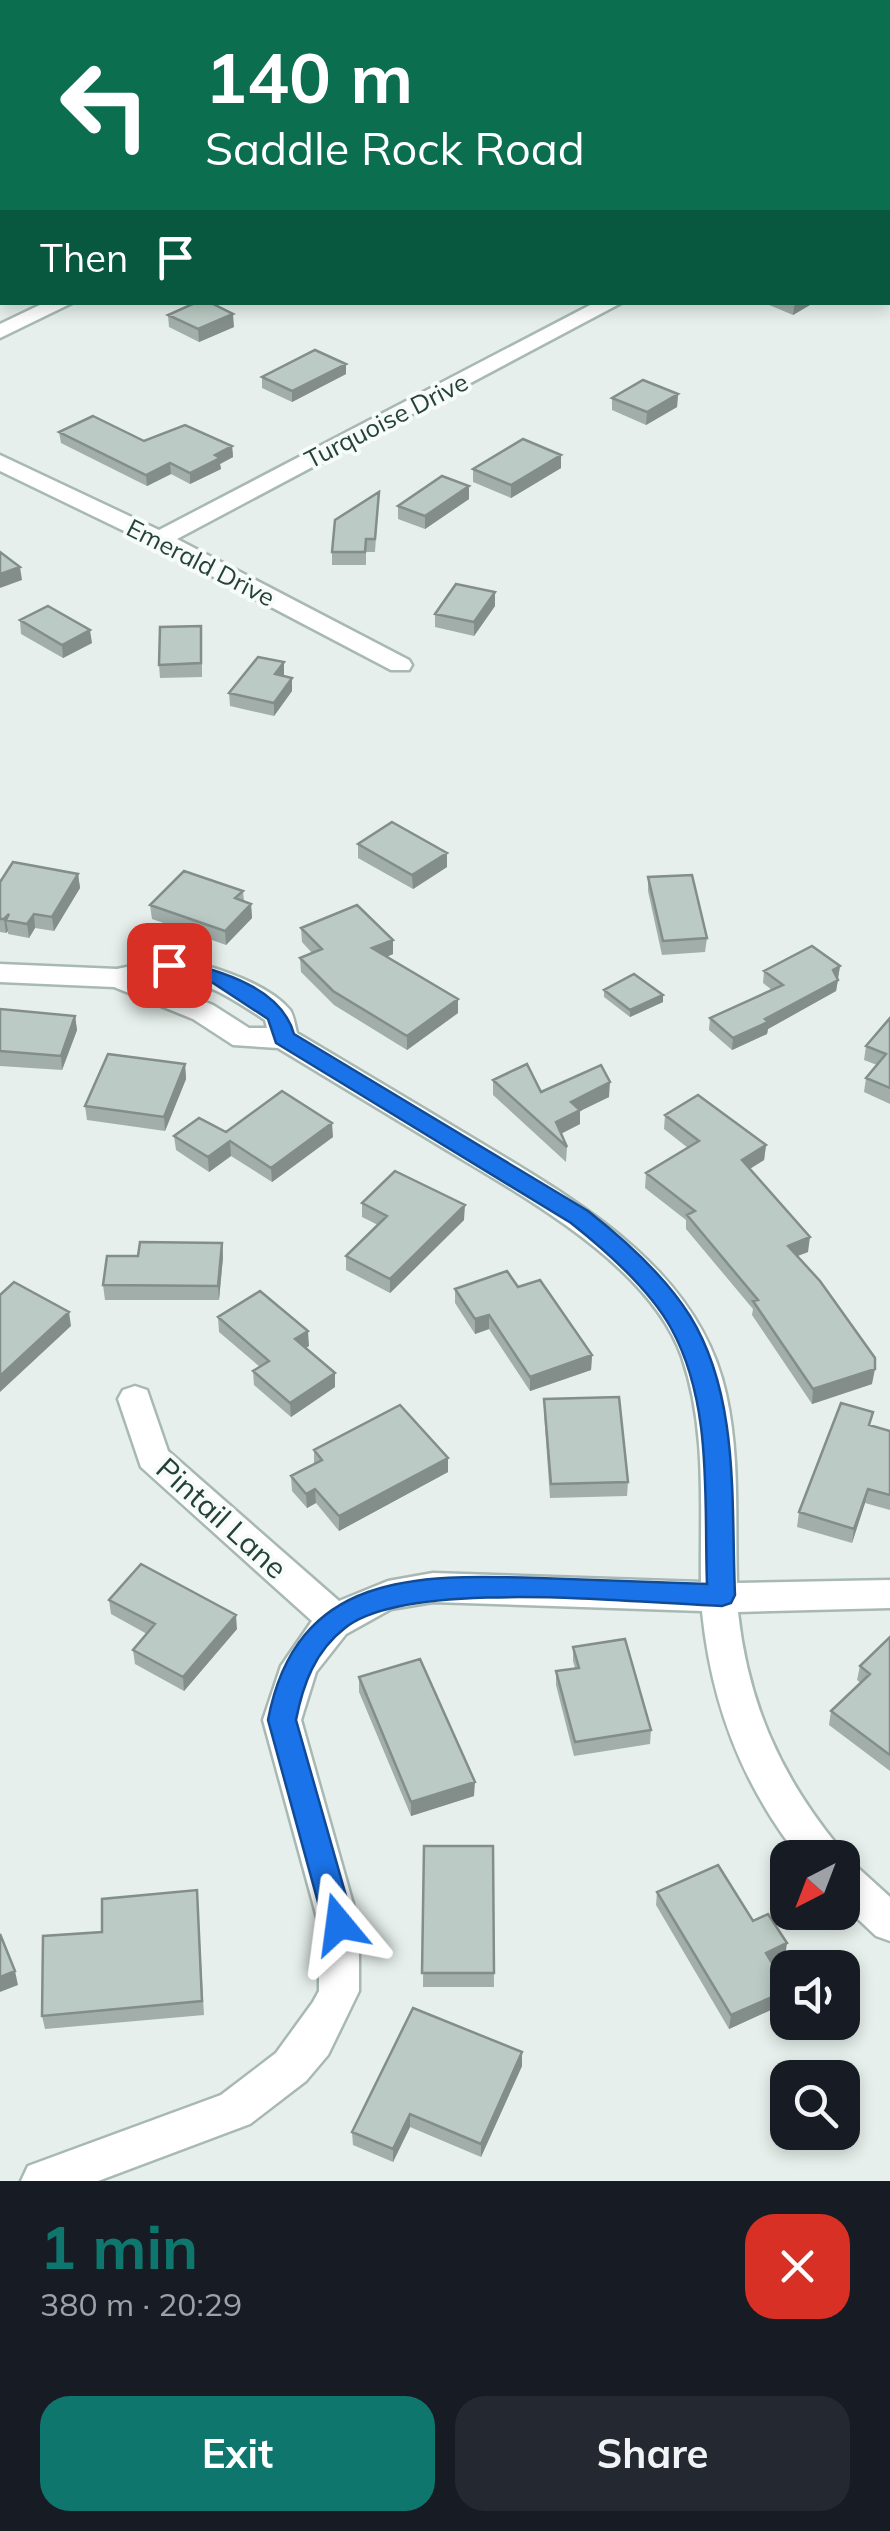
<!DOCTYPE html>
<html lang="en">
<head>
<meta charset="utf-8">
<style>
	:root { --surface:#171b24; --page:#242831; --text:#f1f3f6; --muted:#9ea1a6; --accent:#0f766e }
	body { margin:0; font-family:Mulish,sans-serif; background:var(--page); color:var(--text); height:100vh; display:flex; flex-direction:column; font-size:38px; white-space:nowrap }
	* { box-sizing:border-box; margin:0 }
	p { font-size:32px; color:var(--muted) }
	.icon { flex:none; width:55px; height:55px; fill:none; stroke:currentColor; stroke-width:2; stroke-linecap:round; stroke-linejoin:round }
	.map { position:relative; height:2181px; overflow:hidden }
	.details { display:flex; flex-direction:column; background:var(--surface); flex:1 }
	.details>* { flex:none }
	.top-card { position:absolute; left:0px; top:0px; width:890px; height:305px; box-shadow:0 5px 15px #0003; background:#0b6e4f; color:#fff; overflow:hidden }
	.needle { width:65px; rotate:222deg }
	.tools { position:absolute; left:770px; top:1840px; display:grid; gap:20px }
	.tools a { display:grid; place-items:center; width:90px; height:90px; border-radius:20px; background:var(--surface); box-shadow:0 5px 15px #0003; font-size:50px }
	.pin { position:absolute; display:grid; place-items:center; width:85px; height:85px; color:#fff; margin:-42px; border-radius:20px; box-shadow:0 5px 15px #0006 }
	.me { position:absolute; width:110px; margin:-55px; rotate:344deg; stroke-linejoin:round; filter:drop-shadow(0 0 8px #0008) }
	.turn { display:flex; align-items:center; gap:35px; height:210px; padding:0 40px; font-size:45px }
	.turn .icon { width:130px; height:130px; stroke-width:2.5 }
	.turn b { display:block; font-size:70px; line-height:85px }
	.then { display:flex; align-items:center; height:95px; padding:0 40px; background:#0003; gap:20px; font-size:38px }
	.round { display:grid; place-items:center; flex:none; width:105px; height:105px; border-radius:30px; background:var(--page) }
	.summary { display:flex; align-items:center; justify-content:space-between; height:170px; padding:0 40px }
	h1 { font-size:60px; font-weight:700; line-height:75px; color:var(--accent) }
	.primary-button { display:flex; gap:20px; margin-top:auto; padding:20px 40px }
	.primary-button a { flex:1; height:115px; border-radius:30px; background:var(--accent); color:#fff; font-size:40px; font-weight:700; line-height:115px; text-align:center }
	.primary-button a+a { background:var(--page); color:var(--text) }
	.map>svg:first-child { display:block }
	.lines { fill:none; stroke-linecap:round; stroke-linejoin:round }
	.street-casing { stroke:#a8b8b2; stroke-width:5 }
	.street { fill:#fff; fill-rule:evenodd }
	.wall { fill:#a1aea9 }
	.shaded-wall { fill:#838d89 }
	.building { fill:#bbcac4; stroke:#838d89; stroke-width:2.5 }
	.route { fill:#1a73e8; stroke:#114b97; stroke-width:2.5 }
	.labels { text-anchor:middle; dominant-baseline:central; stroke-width:8; stroke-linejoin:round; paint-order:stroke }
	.far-street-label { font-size:25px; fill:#24423a; stroke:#f7fbf9 }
	.street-label { font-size:30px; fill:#24423a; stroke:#f7fbf9 }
</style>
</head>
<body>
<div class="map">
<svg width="890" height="2181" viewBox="0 0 890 2181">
	<rect width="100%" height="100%" fill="#e6efeb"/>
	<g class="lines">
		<g class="street-casing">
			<path id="street" d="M890,150V163L888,164V151Z
				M46,302H74L0,338V324Z
				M596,302H623L177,539L409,660L412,665L409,670H391L151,544L0,471V455L159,530Z
				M165,959C200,960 267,982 290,1010C294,1016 295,1026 297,1033C354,1067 410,1100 466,1134C570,1197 698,1265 726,1394C740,1456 735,1520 737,1583L890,1580V1608L738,1612C748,1703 780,1775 838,1846L844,1858L842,1860L800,1858C742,1785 711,1703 702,1611L433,1602L391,1609L346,1634L316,1672L301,1720L359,1925V1991L328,2055L306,2081L250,2124L98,2181H21L28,2166L221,2095L276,2053L313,2002L319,1991V1925L263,1720L281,1666L312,1621L141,1467L118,1399L123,1390L135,1386L147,1390L168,1451L339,1601L388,1581L433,1573L701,1582C700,1506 707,1430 682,1357C649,1263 520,1195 440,1146C386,1113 332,1081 278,1048L233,1045L193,1019L114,987L0,982V964L117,969ZM165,977C204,979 233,999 265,1020L267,1028H249L213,1005L148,979Z
				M842,1861L856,1866L890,1897V1941L876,1936L842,1904Z"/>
		</g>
		<use href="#street" class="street"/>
	</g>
	<path class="wall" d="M365,0H484L479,2H370Z
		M762,302H815L793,315Z
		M168,315L234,327L199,342L169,327Z
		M346,374L292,402L262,388V377Z
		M678,394L677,407L646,425L612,410V398Z
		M59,432L144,441L232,446L233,457L220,464L221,469L190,484L171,474L147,486L61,443Z
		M561,455V468L511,498L473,482V469Z
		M469,486V499L425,529L398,519V506Z
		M379,492L375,552H366V565H332V552Z
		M495,592V606L474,636L435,627V614Z
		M20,620L92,643L63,658L21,634Z
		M202,639V677L160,678L159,665Z
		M284,662V676L292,678V691L274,716L230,706L229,693Z
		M358,844L447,867L413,889L358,858Z
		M78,874L80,888L54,931L35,928L29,938L8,934V931L6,933L0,932V882Z
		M648,877L707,938L705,952L662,955L648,891Z
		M243,891L244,901L251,904L252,918L226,945L152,919L150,905Z
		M301,928L393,954L386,957L458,999V1013L407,1050L334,1005L301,972L300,958L312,953L302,942Z
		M840,966L836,991L768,1029L767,1034L732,1050L709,1030L710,1018L772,990L763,983L764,971Z
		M604,990L663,995V1002L630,1017L604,997Z
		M0,1009L75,1016L77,1030L62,1070L0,1066Z
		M890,1018V1104L864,1092L866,1078L877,1065L864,1060L866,1046Z
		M185,1064L186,1079L165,1131L87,1120L85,1106Z
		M493,1080L541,1092L609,1097L580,1111V1124L561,1134L567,1147L566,1162L493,1095Z
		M665,1115L766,1145L764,1160L750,1169L808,1252L797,1256L872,1384L812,1404L752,1315L753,1309L686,1229V1220L645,1188L646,1173L688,1148L664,1129Z
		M174,1136L333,1137L272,1182L231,1156L209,1172L176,1150Z
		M362,1203L464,1220L390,1293L346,1270V1256L378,1225L362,1217Z
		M222,1243L223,1257L219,1300H105L103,1285L138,1256Z
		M518,1287L592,1355L591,1370L530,1391L489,1329L475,1334L455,1303V1289Z
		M218,1317L309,1346L305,1348L335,1373V1387L291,1417L254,1385L253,1371L260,1367L219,1332Z
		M544,1399L628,1482L627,1496L550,1498L544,1413Z
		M871,1426L890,1431V1510L865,1503L852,1543L797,1527L799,1512Z
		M314,1450L448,1458V1472L339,1531L316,1503L307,1508L292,1491L291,1476L314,1464Z
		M109,1600L237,1629L184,1691L135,1664L133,1650L147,1634L111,1614Z
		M890,1637V1771L829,1725L831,1711L861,1683L857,1680L860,1666Z
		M573,1647L651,1730L650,1744L574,1756L556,1685V1671L575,1668L573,1661Z
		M359,1677L474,1796L411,1816L359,1692Z
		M424,1846H493L494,1987H423Z
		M197,1890L204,2015L45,2029L42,2016L102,1932Z
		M657,1892L753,1921L785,1957L772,1963L788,1988L786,2003L729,2029L656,1905Z
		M522,2052V2066L481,2157L410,2127L393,2162L353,2145L352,2132Z"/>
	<path class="shaded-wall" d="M166,0H184L180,2H162Z
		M461,0H484L479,2H455Z
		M795,302H815L793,315Z
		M233,314L234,327L199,342L198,329Z
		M346,364V374L292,402V391Z
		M678,394L677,407L646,425L647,412Z
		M232,446L233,457L220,464L221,469L190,484V473L215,455Z
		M561,455V468L511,498V485Z
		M170,463L171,474L147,486L146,475Z
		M469,486V499L425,529V516Z
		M20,567L22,580L0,588V574Z
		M495,592V606L474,636V622Z
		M90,630L92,643L63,658L62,645Z
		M284,662V676L275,674Z
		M292,678V691L274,716V703Z
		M447,853V867L413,889L412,875Z
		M78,874L80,888L54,931L52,917Z
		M251,904L252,918L226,945L225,931Z
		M9,914L6,920L8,931L6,933L4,919Z
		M34,914L35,928L29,938L27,924Z
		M393,940V954L373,963L372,948Z
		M840,966L838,978L831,982L833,970Z
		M838,980L836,991L768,1029L767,1034L732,1050L733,1038Z
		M663,995V1002L630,1017V1010Z
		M458,999V1013L407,1050V1036Z
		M75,1016L77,1030L62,1070L61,1056Z
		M185,1064L186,1079L165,1131L164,1117Z
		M610,1082L609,1097L580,1111V1124L556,1136V1122L571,1102Z
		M332,1123L333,1137L272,1182L271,1168Z
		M230,1141L231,1156L209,1172L208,1157Z
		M766,1145L764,1160L741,1174L742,1160Z
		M465,1205L464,1220L390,1293V1279Z
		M810,1237L808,1252L787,1260L788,1246Z
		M222,1243L223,1257L219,1300L218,1286Z
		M69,1312L71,1326L0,1392V1376Z
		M489,1315V1329L475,1334V1319Z
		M308,1331L309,1346L296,1354L295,1339Z
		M592,1355L591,1370L530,1391V1377Z
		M875,1369L872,1384L812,1404L813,1389Z
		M335,1373V1387L291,1417L290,1403Z
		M448,1458V1472L339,1531V1516Z
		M315,1489L316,1503L307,1508L306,1494Z
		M868,1489L865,1503L852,1543L854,1529Z
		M236,1615L237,1629L184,1691L183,1677Z
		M475,1782L474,1796L411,1816V1802Z
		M787,1943L785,1957L764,1967L766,1953Z
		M15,1971L18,1985L0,1992V1977Z
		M788,1990L786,2003L729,2029L731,2015Z
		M522,2052V2066L481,2157V2144Z
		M410,2114V2127L393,2162V2149Z"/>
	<path class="building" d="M102,0H166L162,2H98Z
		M325,0H339L346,2H319Z
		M390,0H461L455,2H397Z
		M778,0H829L837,2H773Z
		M888,24L890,25V102L888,103Z
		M0,44H2V63L0,65Z
		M888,200L890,201V217L888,218Z
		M197,302H209L233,314L198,329L168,315Z
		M315,350L346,364L292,391L262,377Z
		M643,380L678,394L647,412L612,398Z
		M93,416L144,441L185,425L232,446L215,455L220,458L190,473L170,463L146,475L59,432Z
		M523,439L561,455L511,485L473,469Z
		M442,476L469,486L425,516L398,506Z
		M379,492L375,539H366L365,552H332L335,520Z
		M0,552L20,567L0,574Z
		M456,584L495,592L474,622L435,614Z
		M48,606L90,630L62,645L20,620Z
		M201,626V663L159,665L160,627Z
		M258,657L284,662L275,674L292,678L274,703L229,693Z
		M392,822L447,853L412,875L358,844Z
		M13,862L78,874L52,917L34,914L27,924L6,920L9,914L4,919H0V882Z
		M184,871L243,891L235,898L251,904L225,931L150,905Z
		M692,875L707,938L663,941L648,877Z
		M357,905L393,940L372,948L458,999L407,1036L333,991L300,958L322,949L301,928Z
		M812,946L840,966L833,970L838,980L765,1019L768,1022L733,1038L710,1018L783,985L764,971Z
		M634,974L663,995L630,1010L604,990Z
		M0,1009L75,1016L61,1056L0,1051Z
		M890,1018V1088L866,1078L886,1054L866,1046Z
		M108,1054L185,1064L164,1117L85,1106Z
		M527,1064L541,1092L601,1065L610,1082L571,1102L580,1110L556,1122L567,1147L493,1080Z
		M282,1091L332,1123L271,1168L230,1141L208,1157L174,1136L199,1118L226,1132Z
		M698,1095L766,1145L742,1160L810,1237L788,1246L820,1281L875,1358V1369L813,1389L753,1301L758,1300L687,1215L695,1211L646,1173L699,1141L665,1115Z
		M395,1171L465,1205L390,1279L346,1256L387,1216L362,1203Z
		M140,1242L222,1243L218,1286L103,1285L107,1256H138Z
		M507,1271L518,1287L540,1280L592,1355L530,1377L489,1315L475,1319L455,1289Z
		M14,1282L69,1312L0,1376V1295Z
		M260,1291L308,1331L295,1339L335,1373L290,1403L253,1371L269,1361L218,1317Z
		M619,1397L628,1482L551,1484L544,1399Z
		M841,1403L873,1412L869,1425L890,1431V1495L868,1489L854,1529L799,1512Z
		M400,1405L448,1458L339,1516L315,1489L306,1494L291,1476L322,1460L314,1450Z
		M141,1564L236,1615L183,1677L133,1650L155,1624L109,1600Z
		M890,1637V1755L831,1711L870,1674L860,1666Z
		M625,1639L651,1730L575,1742L556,1671L579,1668L573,1647Z
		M420,1659L475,1782L411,1802L359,1677Z
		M424,1846H493L494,1973H422Z
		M718,1865L753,1921L768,1914L787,1943L766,1953L788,1990L731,2015L657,1892Z
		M197,1890L202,2001L42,2016L43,1936L102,1932V1899Z
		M0,1934L15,1971L0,1977Z
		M413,2008L522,2052L481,2144L410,2114L393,2149L352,2132Z"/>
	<path class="route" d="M169,958C214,970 280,984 294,1034L588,1211C625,1240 665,1276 690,1316C740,1397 731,1503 735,1595L731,1603L722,1606C637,1603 407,1578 345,1628C315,1651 303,1684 296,1720L354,1924L350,1934L339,1938L329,1934L324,1924L268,1720C296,1572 416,1574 539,1578C595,1580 651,1582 707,1584C704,1499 713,1404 671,1328C650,1290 605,1250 571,1223L276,1043L268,1019L213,983L161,970L158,965Z"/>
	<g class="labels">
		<g class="far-street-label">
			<text transform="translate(386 420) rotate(-27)">Turquoise Drive</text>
			<text transform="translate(201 562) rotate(27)">Emerald Drive</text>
		</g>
		<g class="street-label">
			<text transform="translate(222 1518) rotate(42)">Pintail Lane</text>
		</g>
	</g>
</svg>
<div class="tools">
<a><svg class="needle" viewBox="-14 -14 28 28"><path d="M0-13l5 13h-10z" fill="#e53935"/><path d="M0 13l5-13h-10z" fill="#9ea1a6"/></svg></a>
<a><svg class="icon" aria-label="sound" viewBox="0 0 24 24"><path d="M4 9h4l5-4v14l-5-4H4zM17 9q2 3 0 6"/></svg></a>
<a><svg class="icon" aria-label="search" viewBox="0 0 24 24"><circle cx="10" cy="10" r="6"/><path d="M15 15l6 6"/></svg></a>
</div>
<div class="pin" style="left:169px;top:965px;background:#d93025"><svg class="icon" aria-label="arrive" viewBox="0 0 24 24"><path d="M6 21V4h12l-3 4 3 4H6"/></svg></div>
<svg class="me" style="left:339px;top:1924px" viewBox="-20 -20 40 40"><path d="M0-17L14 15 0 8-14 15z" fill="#1a73e8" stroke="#fff" stroke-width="4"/></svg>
<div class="top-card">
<div class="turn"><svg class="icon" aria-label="left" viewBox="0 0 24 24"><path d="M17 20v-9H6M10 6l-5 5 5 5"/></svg><div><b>140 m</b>Saddle Rock Road</div></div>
<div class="then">Then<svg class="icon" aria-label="arrive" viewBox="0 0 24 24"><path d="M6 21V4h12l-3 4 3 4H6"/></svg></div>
</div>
</div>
<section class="details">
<div class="summary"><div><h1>1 min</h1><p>380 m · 20:29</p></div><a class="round" style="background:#d93025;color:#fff"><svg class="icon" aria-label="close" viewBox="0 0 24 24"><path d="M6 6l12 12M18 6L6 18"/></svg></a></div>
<div class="primary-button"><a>Exit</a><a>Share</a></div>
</section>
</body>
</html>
